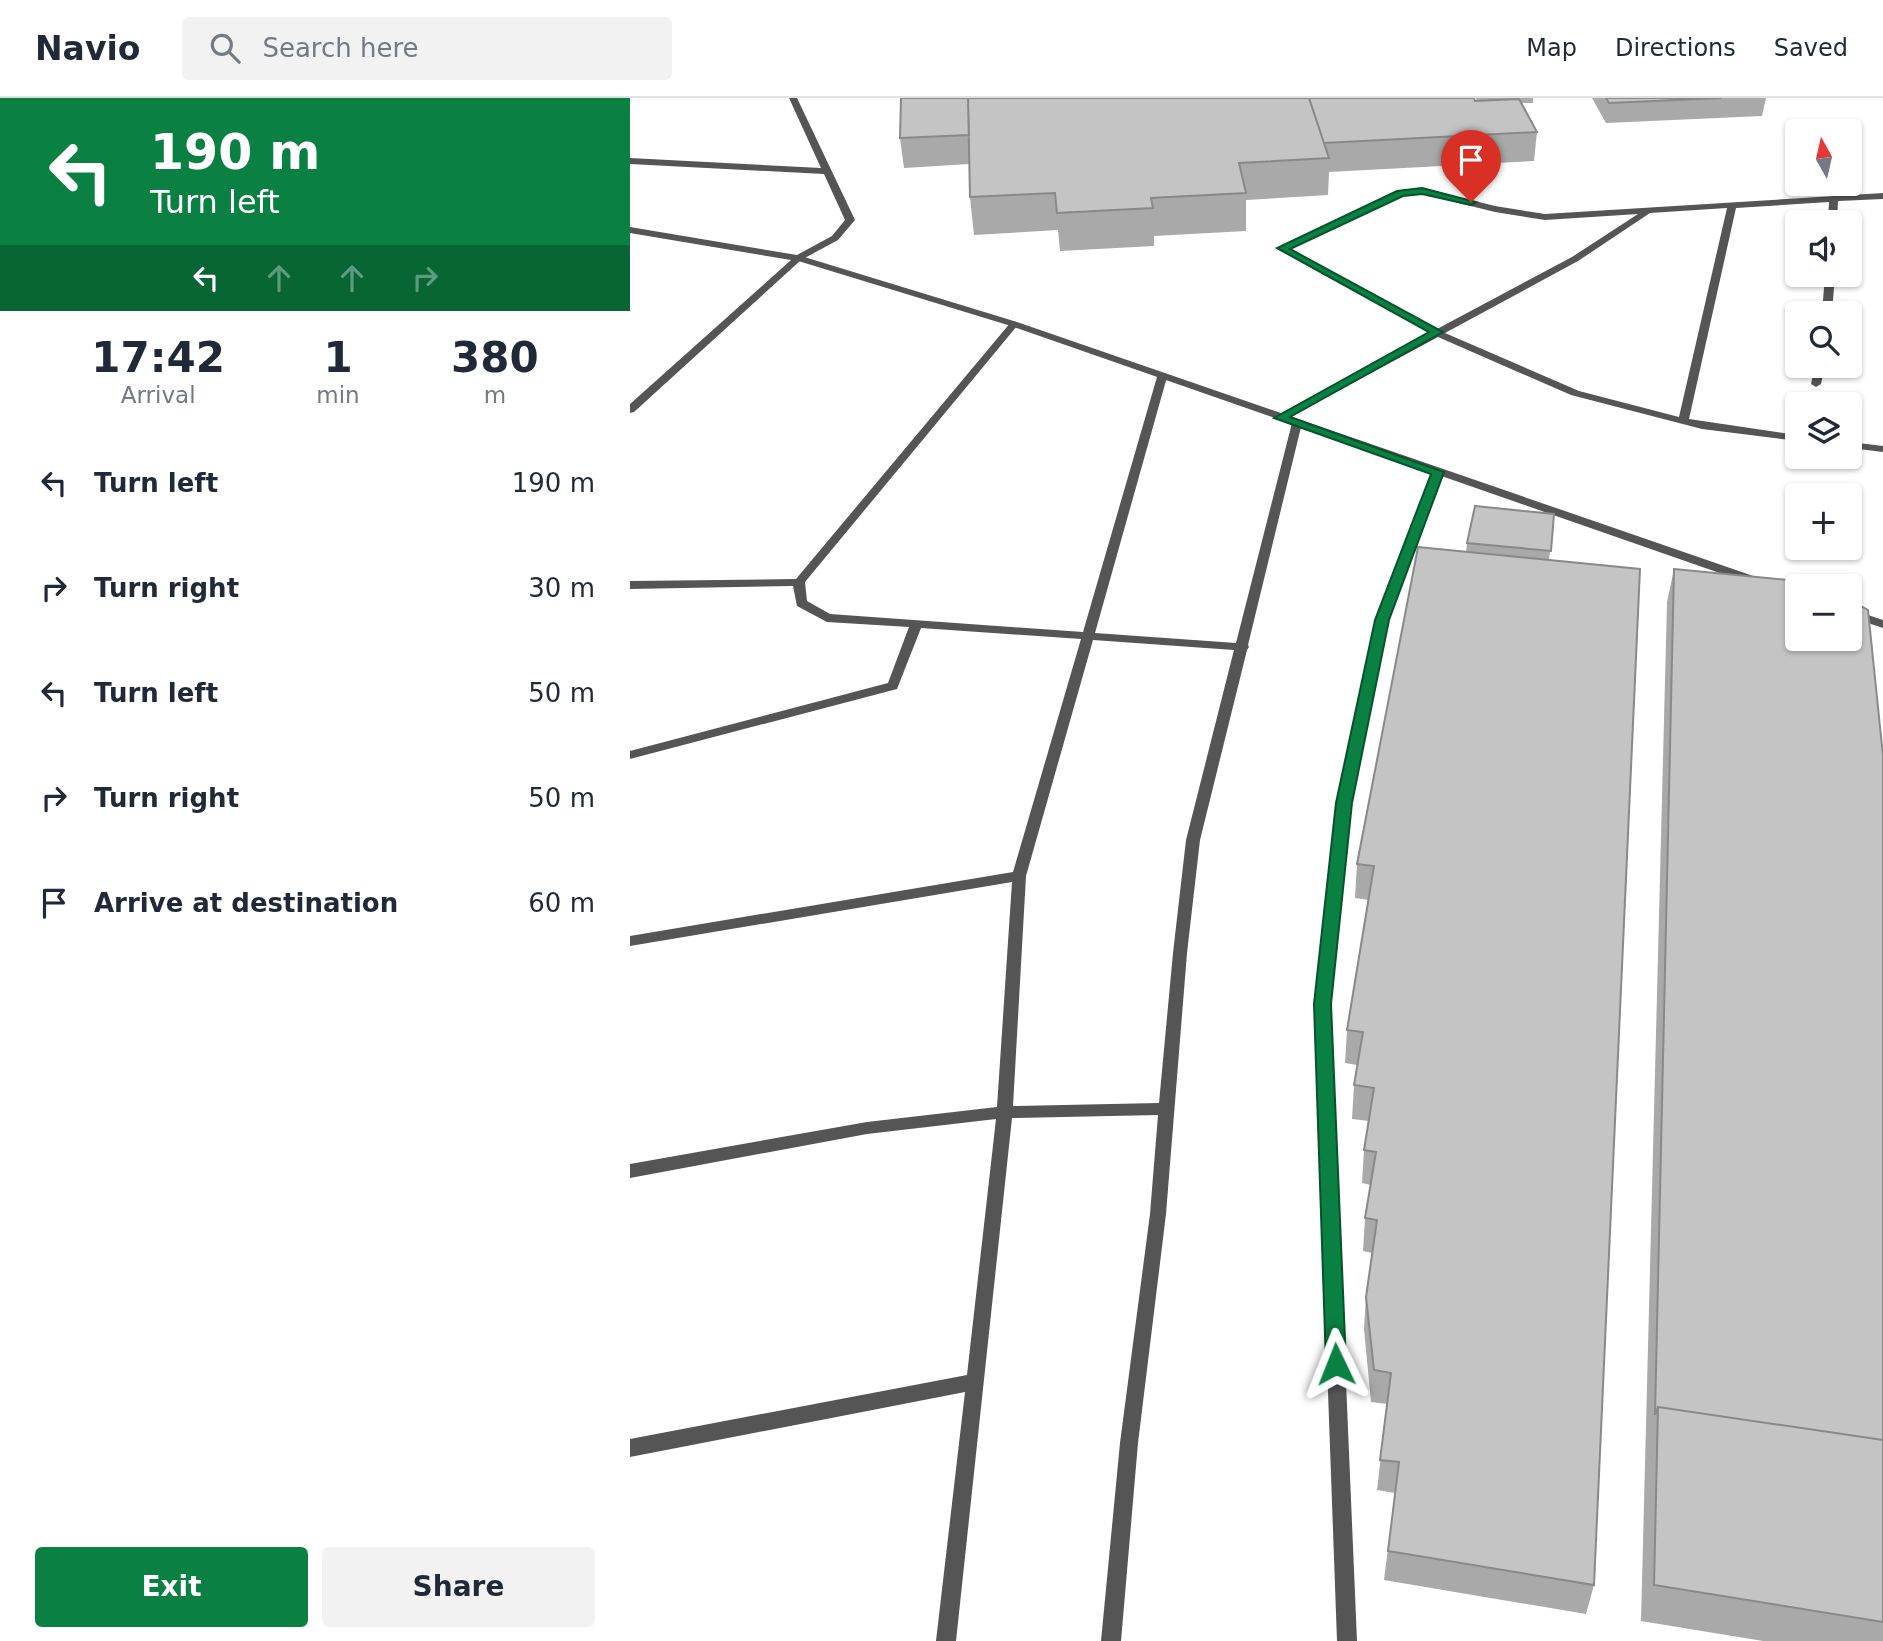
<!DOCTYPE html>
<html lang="en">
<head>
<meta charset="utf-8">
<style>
	:root { --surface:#fff; --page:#f2f2f3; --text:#1f2937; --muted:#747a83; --line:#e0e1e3; --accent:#0b8043 }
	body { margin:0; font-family:"DejaVu Sans",sans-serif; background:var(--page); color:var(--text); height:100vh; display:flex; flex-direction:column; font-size:26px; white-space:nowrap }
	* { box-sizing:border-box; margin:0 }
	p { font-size:23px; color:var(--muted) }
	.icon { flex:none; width:38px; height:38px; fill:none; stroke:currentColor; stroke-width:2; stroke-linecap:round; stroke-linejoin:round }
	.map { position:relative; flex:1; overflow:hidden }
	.side { display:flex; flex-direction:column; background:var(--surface); width:630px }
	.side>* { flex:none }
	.banner { background:#0b8043; color:#fff; overflow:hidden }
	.needle { width:46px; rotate:352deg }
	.controls { position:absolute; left:1155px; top:21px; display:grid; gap:14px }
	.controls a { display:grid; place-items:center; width:77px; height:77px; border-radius:7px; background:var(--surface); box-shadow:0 2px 5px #0004; font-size:35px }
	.pin { position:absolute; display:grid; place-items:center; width:60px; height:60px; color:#fff; margin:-72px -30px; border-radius:50% 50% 50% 0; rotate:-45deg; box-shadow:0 0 7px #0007 }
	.pin .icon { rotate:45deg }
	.me { position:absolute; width:77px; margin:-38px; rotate:358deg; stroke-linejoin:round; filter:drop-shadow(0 0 5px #0008) }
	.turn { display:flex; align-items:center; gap:24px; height:147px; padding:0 35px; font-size:32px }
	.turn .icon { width:91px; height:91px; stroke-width:2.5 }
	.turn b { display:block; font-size:49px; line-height:60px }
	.lanes { display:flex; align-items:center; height:66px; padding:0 35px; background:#0003; justify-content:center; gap:35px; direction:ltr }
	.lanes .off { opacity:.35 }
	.eta { display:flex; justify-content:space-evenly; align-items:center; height:119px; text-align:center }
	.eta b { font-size:42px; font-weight:600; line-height:49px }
	.cta { display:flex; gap:14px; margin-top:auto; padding:14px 35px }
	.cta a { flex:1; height:80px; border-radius:7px; background:var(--accent); color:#fff; font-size:28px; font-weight:600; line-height:80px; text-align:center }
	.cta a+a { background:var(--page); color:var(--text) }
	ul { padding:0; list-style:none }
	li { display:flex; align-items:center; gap:21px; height:105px; padding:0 35px }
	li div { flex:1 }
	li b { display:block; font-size:26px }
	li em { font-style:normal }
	header { display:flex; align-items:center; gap:42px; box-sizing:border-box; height:98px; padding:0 35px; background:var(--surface); border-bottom:2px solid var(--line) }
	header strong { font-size:33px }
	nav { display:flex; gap:38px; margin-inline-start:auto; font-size:24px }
	.search { width:490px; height:63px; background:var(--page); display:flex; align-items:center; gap:18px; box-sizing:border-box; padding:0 24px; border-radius:7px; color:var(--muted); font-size:26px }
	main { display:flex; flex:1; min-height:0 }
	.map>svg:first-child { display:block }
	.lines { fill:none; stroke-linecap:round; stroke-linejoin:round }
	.minor { fill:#555; fill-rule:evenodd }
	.tertiary { fill:#555; fill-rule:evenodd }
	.wall { fill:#a9a9a9 }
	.building { fill:#c4c4c4; stroke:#898989; stroke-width:2 }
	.route { fill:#0b8043; stroke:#07532c; stroke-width:2 }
</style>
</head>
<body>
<header>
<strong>Navio</strong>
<div class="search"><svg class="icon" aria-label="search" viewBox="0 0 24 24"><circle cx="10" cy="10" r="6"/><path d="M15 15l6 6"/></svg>Search here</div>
<nav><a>Map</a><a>Directions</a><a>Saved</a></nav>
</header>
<main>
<section class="side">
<div class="banner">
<div class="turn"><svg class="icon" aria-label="left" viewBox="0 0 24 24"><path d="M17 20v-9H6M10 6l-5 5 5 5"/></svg><div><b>190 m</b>Turn left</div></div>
<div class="lanes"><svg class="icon" aria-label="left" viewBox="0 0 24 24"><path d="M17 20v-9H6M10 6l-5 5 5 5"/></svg><svg class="icon off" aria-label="ahead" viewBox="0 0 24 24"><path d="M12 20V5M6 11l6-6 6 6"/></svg><svg class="icon off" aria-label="ahead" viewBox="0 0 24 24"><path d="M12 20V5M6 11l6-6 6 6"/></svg><svg class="icon off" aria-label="right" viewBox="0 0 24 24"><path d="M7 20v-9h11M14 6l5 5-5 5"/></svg></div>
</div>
<div class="eta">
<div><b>17:42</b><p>Arrival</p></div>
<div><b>1</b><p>min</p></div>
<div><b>380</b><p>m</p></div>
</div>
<ul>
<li><svg class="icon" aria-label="left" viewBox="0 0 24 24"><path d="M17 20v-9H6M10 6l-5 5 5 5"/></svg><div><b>Turn left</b></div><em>190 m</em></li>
<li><svg class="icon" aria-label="right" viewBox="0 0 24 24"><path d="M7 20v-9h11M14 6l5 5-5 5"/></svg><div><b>Turn right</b></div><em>30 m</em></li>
<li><svg class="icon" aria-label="left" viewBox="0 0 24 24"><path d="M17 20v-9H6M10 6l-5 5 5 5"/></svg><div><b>Turn left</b></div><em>50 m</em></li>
<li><svg class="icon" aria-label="right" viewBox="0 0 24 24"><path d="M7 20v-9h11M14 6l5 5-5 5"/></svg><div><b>Turn right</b></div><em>50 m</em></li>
<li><svg class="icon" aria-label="arrive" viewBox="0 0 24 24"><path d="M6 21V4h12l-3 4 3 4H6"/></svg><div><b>Arrive at destination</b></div><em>60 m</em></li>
</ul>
<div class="cta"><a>Exit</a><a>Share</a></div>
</section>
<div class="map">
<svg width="1253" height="1543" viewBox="0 0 1253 1543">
	<rect width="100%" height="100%" fill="#fff"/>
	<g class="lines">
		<path class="minor" d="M159,0H167L225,122L208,142L171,162L4,314L0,315V306L161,162L0,135V129L167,157L202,138L215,122L194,76L0,66V60L191,70Z
			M792,90L865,108L915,116L1253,95V101L1208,103L1207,124H1198L1199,104L1106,110L1059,321L1167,337V343L1072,331L941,297L808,239L654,322H646V318L800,235L647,151L768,93ZM792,96L865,114L915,122L1008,116L942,159L807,231L659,151L773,97ZM1097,110L1049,319L949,293L815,235L948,163L1020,115Z
			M1195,177H1205L1202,215H1192Z
			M384,223L389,226L387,228L175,484L177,503L200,516L453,534L527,279L532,276L537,279L465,535L606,545L662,325L667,322L672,325L618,547L619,549L617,552L570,742L557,855L536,1116L508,1345L491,1543H471L490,1345L520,1116L528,1017L382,1020L326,1543H306L335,1294L0,1359V1341L337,1277L366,1021L237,1036L0,1080V1066L237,1024L367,1009L382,784L0,848V838L383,774L451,541L291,530L267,591L0,661V653L258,585L279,529L197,524L167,508L163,488L0,491V483L166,481L381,224ZM463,542L604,552L556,742L543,855L529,1005L383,1008L396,778Z
			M1185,268H1195L1191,286L1186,289L1181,286Z
			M1220,344L1253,348V354L1220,350Z
			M808,371L814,374L758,521L721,705L700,906L727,1543H707L684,906L707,705L746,521L802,374Z"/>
		<path class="tertiary" d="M165,158H171L387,224L1132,481L1134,484L1132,487H1124L381,228L165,162Z
			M1220,511L1253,522V530L1220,519Z"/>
	</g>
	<path class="wall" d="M846,0H903V5H892L907,34L904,63L699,74L698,97L616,102V133L524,138V148L430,153L428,132L344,137L340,99L339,66L274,70L270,40L847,3Z
		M962,0H1136L1132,18L976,25Z
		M924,416L919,462L964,1487L956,1516L754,1482L765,1395L747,1392L757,1306L741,1304L734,1231L736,1199L742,1155L733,1153L735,1120L741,1087L732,1085L734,1052L739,1023L722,1021L724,987L727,967L715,965L717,932L739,802L725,800L727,766L836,454L837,445Z
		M1044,471L1253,658V1543H1133L1011,1523L1037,504Z"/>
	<path class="building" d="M271,0H338L339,37L270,40Z
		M338,0H679L699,60L609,65L616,95L521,100L523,110L427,115L425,95L340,99Z
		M679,0H844L845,3L889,1L907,34L694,45Z
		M976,0H1091L979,5Z
		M845,408L924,416L921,453L837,445Z
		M788,449L1010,471L964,1487L758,1453L769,1364L750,1362L761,1275L744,1272L736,1199L747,1122L735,1120L746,1054L734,1052L744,990L724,987L733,934L717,932L744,768L727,766Z
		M1044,471L1188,485L1194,488H1167V541H1220V502L1238,512L1253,658V1342L1028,1309L1025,1317Z
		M1028,1309L1253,1342V1524L1024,1487Z"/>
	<path class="route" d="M792,90L846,104L841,107L792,96L773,98L660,151L813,234L660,319L814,374L759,522L722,705L701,906L716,1266L713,1273L706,1275L699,1273L696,1266L684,906L706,705L745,522L801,376L644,320L799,234L647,150L767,93Z"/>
</svg>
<div class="controls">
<a><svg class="needle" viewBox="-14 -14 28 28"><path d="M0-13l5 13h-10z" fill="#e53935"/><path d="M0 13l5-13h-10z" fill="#747a83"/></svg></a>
<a><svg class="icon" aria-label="sound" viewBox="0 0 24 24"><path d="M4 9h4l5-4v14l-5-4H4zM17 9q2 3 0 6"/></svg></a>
<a><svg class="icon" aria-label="search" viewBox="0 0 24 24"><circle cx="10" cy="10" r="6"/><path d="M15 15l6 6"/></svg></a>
<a><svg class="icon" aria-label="layers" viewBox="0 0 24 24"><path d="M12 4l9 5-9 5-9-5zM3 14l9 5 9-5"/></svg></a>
<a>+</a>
<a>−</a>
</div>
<div class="pin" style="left:841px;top:104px;background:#d93025"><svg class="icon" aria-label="arrive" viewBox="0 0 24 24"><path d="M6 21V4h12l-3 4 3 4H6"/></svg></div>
<svg class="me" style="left:706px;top:1266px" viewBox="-20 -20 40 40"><path d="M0-17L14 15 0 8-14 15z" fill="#0b8043" stroke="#fff" stroke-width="4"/></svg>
</div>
</main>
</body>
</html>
